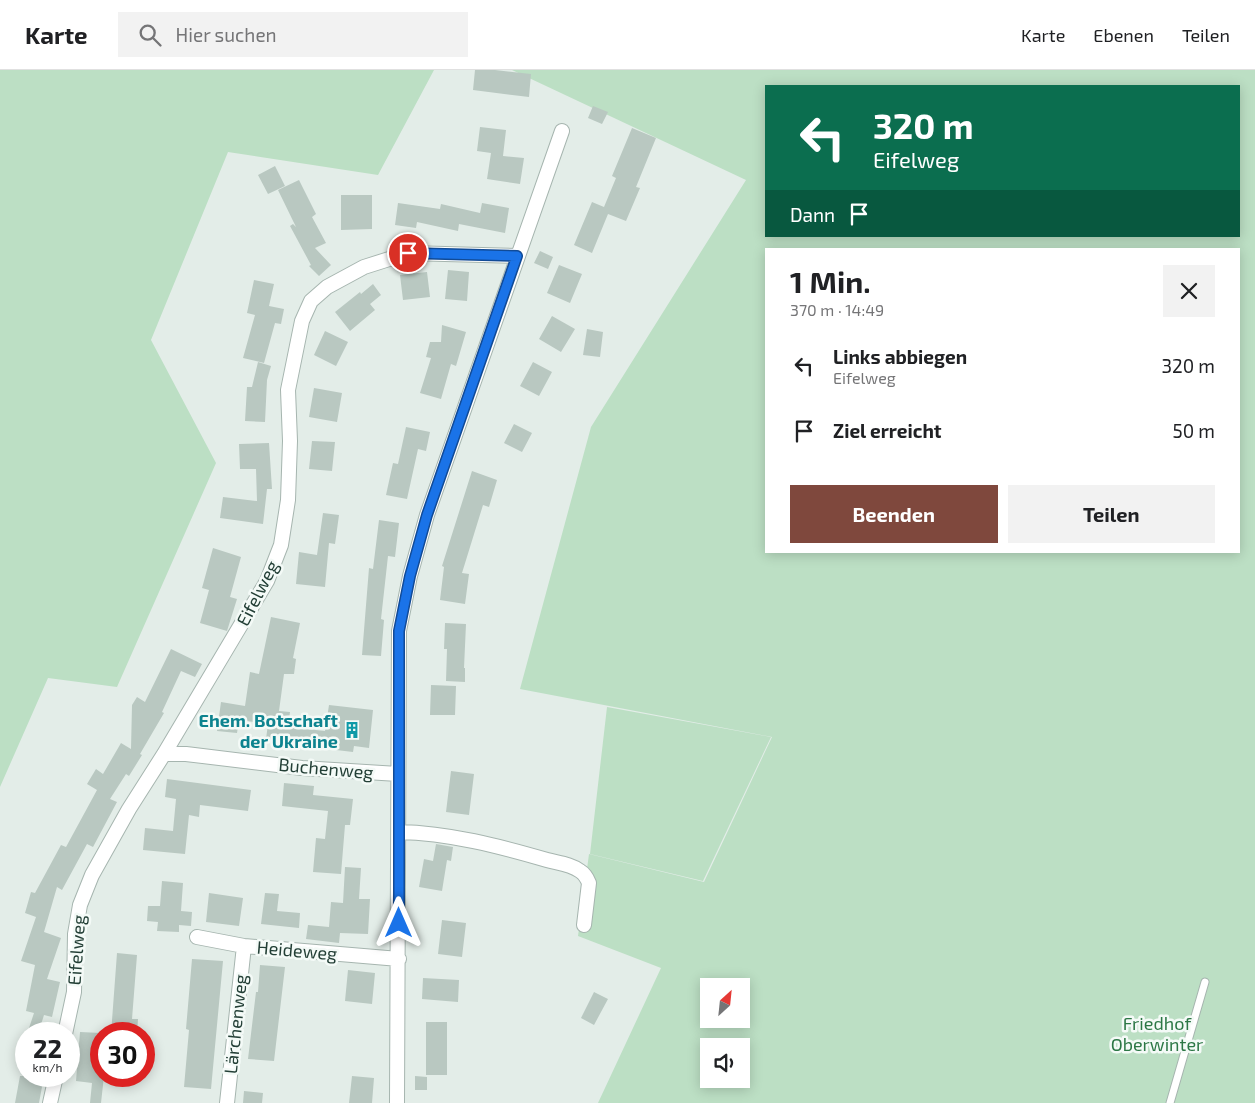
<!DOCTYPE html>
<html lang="de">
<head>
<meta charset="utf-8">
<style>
	:root { --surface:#fff; --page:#f2f2f2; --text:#202124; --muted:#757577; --line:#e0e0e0; --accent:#7f483d }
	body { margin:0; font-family:"Exo 2",sans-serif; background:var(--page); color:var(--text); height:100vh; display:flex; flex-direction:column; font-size:19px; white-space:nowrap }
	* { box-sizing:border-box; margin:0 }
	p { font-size:16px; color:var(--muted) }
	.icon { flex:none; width:28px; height:28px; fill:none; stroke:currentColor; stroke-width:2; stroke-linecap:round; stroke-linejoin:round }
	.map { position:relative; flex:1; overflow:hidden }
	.details { position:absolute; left:765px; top:178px; width:475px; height:305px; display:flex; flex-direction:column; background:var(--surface); border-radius:0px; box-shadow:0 2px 12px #0003 }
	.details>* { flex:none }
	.hud { position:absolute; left:765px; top:15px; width:475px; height:152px; border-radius:0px; box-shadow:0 2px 12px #0003; background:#0b6e4f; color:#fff; overflow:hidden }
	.needle { width:32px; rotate:27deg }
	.fabs { position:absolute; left:700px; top:908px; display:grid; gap:10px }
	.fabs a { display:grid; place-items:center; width:50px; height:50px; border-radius:0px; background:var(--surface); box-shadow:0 2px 12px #0003; font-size:25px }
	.speed { position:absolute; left:15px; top:952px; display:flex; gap:10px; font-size:25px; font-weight:700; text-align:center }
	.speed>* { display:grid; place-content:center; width:65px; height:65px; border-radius:50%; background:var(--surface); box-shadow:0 2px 12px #0003; line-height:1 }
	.speed small { font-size:12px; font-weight:400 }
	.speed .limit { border:8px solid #d22; background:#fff; color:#111 }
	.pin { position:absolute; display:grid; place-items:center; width:42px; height:42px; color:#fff; margin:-21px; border:2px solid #fff; border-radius:50%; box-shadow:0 1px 5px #0007 }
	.me { position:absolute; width:55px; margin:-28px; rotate:0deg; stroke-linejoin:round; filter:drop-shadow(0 0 4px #0008) }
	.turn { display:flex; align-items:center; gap:18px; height:105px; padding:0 25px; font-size:22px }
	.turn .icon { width:65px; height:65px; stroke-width:2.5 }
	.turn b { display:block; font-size:35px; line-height:42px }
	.then { display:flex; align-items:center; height:48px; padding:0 25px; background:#0003; gap:10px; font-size:19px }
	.round { display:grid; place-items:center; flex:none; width:52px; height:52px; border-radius:0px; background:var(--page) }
	.overview { display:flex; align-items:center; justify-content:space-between; height:85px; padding:0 25px }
	h1 { font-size:30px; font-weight:700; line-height:38px }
	.cta { display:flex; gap:10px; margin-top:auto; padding:10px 25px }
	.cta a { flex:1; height:58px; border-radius:0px; background:var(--accent); color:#fff; font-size:20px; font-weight:700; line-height:58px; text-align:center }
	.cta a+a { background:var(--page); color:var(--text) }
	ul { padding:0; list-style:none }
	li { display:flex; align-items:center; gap:15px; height:65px; padding:0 25px }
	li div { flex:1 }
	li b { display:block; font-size:19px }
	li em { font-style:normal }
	header { display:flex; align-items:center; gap:30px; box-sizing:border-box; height:70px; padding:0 25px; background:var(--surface); border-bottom:1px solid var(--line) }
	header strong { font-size:24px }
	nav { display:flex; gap:28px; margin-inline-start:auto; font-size:18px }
	.search { width:350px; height:45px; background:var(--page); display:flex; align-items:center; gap:12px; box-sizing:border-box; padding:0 18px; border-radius:0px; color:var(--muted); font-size:19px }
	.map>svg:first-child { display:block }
	.green { fill:#bcdfc4; fill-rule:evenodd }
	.building { fill:#b9c8c1 }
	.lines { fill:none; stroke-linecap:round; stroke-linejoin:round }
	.lane-casing { stroke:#a6b5af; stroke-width:9 }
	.street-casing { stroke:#a6b5af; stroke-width:16 }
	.lane { stroke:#fff; stroke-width:7 }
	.street { stroke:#fff; stroke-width:14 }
	.route-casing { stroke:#114b97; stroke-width:12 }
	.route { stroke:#1a73e8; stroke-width:9 }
	.labels { text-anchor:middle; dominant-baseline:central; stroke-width:5; stroke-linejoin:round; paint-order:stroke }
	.street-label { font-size:18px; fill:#233f36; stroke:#f4faf7 }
	.culture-label { font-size:18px; font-weight:bold; fill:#0d838f; stroke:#f4faf7; text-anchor:end }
	.park-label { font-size:18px; fill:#2c7745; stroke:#f4faf7 }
</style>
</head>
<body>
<header>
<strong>Karte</strong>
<div class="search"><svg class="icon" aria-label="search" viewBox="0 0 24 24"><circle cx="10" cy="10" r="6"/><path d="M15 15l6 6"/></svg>Hier suchen</div>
<nav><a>Karte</a><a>Ebenen</a><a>Teilen</a></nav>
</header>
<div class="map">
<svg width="1255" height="1033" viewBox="0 0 1255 1033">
	<rect width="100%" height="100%" fill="#e3ede8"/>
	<path class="green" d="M0,0H434L378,105L228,82L151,270L216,393L117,617L48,608L0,717Z
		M512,0H1255V1033H598L661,898L578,866L589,784L704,812L772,667L520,619L591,357L746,110ZM766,16H1239V166H766ZM766,179H1239V481H766ZM709,916H741V949H709ZM709,976H741V1009H709Z
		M607,637L771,667L703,811L590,784Z"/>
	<path class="building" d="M475,0H495L531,4L529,27L473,20Z
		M593,36L608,42L602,54L588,48Z
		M480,57L506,60L503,86L524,88L520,114L487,109L491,83L477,81Z
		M632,58L656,68L636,117L640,118L626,151L608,144L592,183L574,175L592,132L604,137L616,108L612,106Z
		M275,96L285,116L268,124L258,105Z
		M299,110L316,144L312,147L326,173L315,178L331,195L319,206L309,196L311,195L290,156L293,154L296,157L278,120Z
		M341,125H372V159L341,160Z
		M398,133L440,139L441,134L480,143L482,133L509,138L505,163L459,154L458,161L417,152L416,158L395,155Z
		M540,181L553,187L548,199L534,193Z
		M559,195L582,204L570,233L547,223Z
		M448,200L469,202L467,231L445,229Z
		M427,202L430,227L403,230L400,205Z
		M254,210L274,214L269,236L284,239L281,254L275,253L264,293L243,288L255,245L247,243Z
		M373,214L381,225L370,234L375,240L350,261L335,242L360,222L361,224Z
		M552,246L575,259L561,282L539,269Z
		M442,255L466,262L456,296L451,294L441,329L420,323L431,288L426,287L430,272H441Z
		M587,259L603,262L600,287L583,285Z
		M325,261L348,272L336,296L314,285Z
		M258,292L271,296L267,310L265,352L245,351L247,317H252Z
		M533,292L552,302L539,326L520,316Z
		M314,318L342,323L337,352L309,347Z
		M514,354L532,363L522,382L504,373Z
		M406,357L430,362L426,381L418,379L407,429L386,425L393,393L398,394Z
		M312,371L335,372L332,401L309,399Z
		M269,373L272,419H267L263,454L220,448L223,427L257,431L256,399H240L239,374Z
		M472,401L497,410L489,437L483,435L462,503L469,504L465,534L440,530L444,497L442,496Z
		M323,443L339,445L335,474L329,473L325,517L296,514L299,482L317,485Z
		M379,450L399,453L395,487L388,486L381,549L384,550L381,586L362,585L369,498L373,499Z
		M213,478L241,487L230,527L237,529L227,561L200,553L209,520L202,518Z
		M271,547L300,553L293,588L296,589L294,604H284L279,641L290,642L288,657L325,661L329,635L373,640L369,678L354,676L353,682L303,676L304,674L266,669L268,654L239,650L237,663L217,661L221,632L245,636L250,602L259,604Z
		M445,553L466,554L464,598H465V612L446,611L447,579H444Z
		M171,579L202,594L195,607L181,601L162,642L164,643L140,684L142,685L129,706L126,704L110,729L117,732L93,777L87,774L62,820L57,817L44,862L61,868L47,909L60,912L52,947L44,945L39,961L29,958L34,943L26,941L35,895L21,891L36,847L25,843L31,822L35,823L61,775L66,777L97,720L87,714L96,699L103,704L121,673L131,679L132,635L137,627L145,632Z
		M431,615L456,616L455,645H430Z
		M451,701L474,704L469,745L446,742Z
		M167,709L251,720L248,741L200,735L199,747L189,745L185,784L143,780L145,758L173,761L176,729L165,727Z
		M284,713L314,716L313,725L353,729L350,755H345L341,804L313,802L316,768L325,769L328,741L282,736Z
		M436,774L453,777L451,791L447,790L442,821L419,817L424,789L433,791Z
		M345,797L361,798L359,829H370L368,864L340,863L339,873L306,869L308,855L329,857L331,832L343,833Z
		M162,811L183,813L181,841L192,842L191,856L179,855V862L157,861L158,852L147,851L148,836H160Z
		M209,823L243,828L239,856L206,852Z
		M265,823L279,824L277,841L300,843L299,858L261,854Z
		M442,850L466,853L462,887L438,884Z
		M117,883L137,885L132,949H138L137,964H111Z
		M192,889L223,891L211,1019L184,1017L189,960L186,959Z
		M260,895L285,897L274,991L248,989L256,922H258Z
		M348,900L375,903L372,934L345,931Z
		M423,908L459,910L458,932L422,929Z
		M594,922L608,929L594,955L581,948Z
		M426,952H447V1005H426Z
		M80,962L101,963V1006H104L101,1033H90L92,1013L76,1011Z
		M20,1006H44L39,1033H15Z
		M352,1006L374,1008L372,1033H349Z
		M415,1006L427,1007V1020H415Z
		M244,1021L263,1023L262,1033H243Z"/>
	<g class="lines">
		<g class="lane-casing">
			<path id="lane" d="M1170,1033L1205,912"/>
		</g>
		<g class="street-casing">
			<path id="street" d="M164,684H186L302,698L398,704
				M399,762C449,763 499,776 547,790C558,793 571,794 580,801C585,804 587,808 589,813L584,855
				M197,867L244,876L399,889
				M65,964L74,922L75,864L80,835L92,805L129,739L164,684L267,511L281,475L288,430L290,371L288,320L302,251L311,231L327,217L364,197L408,183L517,186
				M50,1033L56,1006
				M227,1033L244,876
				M397,1033L399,561L410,506L427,445L562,61"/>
		</g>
		<use href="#lane" class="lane"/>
		<use href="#street" class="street"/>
	</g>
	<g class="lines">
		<g class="route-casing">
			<path id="route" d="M399,853V561L410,506L427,445L517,186L408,183"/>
		</g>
		<use href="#route" class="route"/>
	</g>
	<defs>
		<g id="building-bare" transform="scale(1.35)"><path d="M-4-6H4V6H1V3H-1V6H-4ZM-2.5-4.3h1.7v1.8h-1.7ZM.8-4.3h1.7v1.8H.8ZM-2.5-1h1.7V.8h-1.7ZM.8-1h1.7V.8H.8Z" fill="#0f9aa8" stroke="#f4faf7" stroke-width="2.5" paint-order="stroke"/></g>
	</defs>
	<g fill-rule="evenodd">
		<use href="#building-bare" x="352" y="660"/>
	</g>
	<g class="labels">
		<g class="street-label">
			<text transform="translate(257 523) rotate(-63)">Eifelweg</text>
			<text transform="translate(326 698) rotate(5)">Buchenweg</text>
			<text transform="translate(76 880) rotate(-86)">Eifelweg</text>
			<text transform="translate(297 880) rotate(5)">Heideweg</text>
			<text transform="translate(235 954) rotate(-84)">Lärchenweg</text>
		</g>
		<g class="culture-label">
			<text x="338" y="650">Ehem. Botschaft<tspan x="338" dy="21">der Ukraine</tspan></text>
		</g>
		<g class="park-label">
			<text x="1157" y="953">Friedhof<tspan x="1157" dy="21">Oberwinter</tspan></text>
		</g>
	</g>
</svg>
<div class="fabs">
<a><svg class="needle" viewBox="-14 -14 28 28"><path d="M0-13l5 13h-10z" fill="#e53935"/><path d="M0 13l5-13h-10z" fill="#757577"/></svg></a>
<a><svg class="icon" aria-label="sound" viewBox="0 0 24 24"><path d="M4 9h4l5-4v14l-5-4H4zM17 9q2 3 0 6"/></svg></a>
</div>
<div class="speed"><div>22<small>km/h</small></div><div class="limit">30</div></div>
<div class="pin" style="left:408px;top:183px;background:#d93025"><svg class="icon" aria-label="arrive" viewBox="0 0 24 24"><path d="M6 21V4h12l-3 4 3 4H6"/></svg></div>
<svg class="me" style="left:399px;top:853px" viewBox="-20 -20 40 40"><path d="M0-17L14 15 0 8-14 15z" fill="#1a73e8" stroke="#fff" stroke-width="4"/></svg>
<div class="hud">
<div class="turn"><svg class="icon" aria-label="left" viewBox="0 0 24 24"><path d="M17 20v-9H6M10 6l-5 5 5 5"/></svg><div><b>320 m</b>Eifelweg</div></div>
<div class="then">Dann<svg class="icon" aria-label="arrive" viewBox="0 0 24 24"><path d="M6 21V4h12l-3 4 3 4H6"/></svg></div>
</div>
<section class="details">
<div class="overview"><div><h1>1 Min.</h1><p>370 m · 14:49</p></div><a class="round"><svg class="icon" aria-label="close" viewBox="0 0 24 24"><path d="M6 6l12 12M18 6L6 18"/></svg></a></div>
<ul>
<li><svg class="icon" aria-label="left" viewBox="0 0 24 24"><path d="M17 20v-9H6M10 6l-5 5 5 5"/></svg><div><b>Links abbiegen</b><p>Eifelweg</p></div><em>320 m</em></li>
<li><svg class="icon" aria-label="arrive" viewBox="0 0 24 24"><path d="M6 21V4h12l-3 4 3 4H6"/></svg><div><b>Ziel erreicht</b></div><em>50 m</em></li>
</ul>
<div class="cta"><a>Beenden</a><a>Teilen</a></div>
</section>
</div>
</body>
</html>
